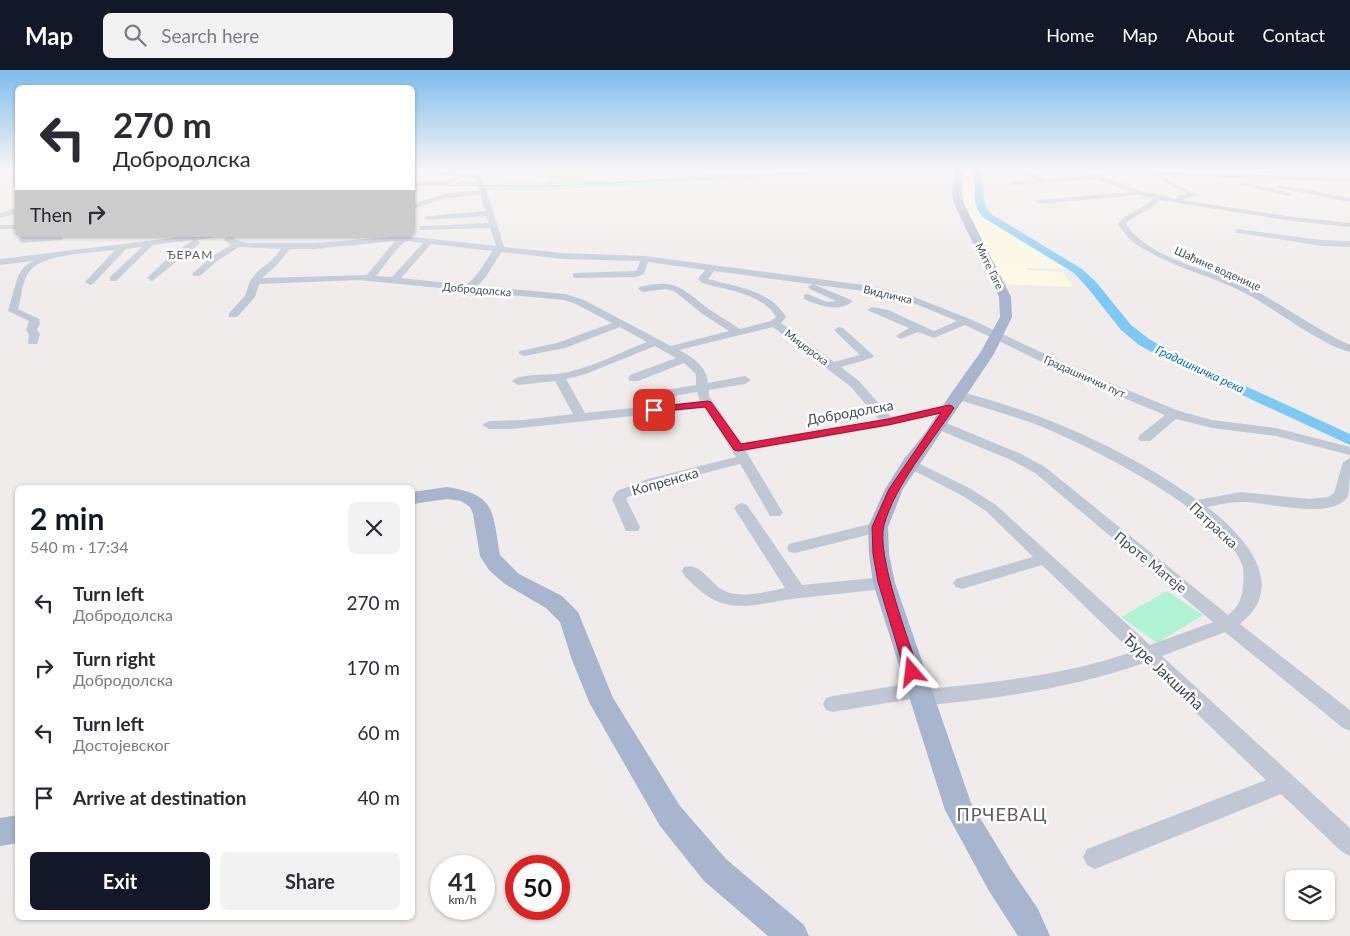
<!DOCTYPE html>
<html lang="en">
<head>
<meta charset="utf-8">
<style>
	:root { --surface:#fff; --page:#f2f2f3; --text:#2b2b33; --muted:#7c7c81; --accent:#111827 }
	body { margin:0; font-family:Lato,sans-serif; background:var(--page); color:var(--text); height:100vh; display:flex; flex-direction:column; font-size:19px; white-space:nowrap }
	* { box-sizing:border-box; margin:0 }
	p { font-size:16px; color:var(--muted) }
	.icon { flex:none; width:28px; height:28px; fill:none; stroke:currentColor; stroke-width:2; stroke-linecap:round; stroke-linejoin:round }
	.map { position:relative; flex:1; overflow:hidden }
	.drawer { position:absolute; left:15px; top:415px; width:400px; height:435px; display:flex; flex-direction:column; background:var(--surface); border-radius:8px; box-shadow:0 1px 4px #0004 }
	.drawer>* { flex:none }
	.banner { position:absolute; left:15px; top:15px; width:400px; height:152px; border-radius:8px; box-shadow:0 1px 4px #0004; background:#fff; color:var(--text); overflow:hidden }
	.controls { position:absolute; left:1285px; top:800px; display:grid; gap:10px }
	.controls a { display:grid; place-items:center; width:50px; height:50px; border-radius:8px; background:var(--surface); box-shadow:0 1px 4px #0004; font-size:25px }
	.speed { position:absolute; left:430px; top:785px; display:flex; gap:10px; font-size:25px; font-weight:700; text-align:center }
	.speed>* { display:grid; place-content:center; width:65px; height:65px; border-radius:50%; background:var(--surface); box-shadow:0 1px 4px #0004; line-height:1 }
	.speed small { font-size:12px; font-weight:400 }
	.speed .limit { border:8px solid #d22; background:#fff; color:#111 }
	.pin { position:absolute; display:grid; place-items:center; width:42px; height:42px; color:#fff; margin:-21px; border-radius:10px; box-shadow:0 2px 8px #0006 }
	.me { position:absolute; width:55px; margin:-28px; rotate:343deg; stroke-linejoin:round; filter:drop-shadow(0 0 4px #0008) }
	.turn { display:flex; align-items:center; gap:18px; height:105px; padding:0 15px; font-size:22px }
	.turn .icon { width:65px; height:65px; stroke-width:2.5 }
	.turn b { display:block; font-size:35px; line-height:42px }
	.then { display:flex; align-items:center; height:48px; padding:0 15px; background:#0003; gap:10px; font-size:19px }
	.round { display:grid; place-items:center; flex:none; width:52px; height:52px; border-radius:8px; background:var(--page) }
	.headline { display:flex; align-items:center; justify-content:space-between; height:85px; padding:0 15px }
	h1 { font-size:30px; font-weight:700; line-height:38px; color:var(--accent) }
	.button { display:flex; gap:10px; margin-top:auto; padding:10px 15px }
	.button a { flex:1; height:58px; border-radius:8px; background:var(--accent); color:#fff; font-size:20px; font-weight:700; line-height:58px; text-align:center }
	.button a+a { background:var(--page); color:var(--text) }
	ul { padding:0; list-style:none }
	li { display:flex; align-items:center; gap:15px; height:65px; padding:0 15px }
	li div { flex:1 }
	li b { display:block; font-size:19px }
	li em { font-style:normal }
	header { display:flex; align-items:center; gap:30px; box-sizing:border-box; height:70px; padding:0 25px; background:var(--accent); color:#fff }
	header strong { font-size:24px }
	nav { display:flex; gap:28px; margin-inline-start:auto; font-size:18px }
	.search { width:350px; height:45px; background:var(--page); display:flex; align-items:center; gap:12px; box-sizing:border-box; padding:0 18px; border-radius:8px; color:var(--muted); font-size:19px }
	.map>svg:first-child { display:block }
	.commercial { fill:#fdf9e1 }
	.green { fill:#b3f3d5 }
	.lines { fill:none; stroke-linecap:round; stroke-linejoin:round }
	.river { fill:#7cc9f5; fill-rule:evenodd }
	.minor { fill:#c0c8d5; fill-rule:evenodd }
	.major { fill:#a8b5cf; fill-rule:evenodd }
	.rail { stroke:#adafb7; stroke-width:1 }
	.route { fill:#e11d48; stroke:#92132f }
	.labels { text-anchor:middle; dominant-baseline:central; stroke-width:5; stroke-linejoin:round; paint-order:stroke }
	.far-street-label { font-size:11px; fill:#424c5b; stroke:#fff }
	.far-neighbourhood-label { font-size:12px; letter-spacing:1px; fill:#585b61; stroke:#fff }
	.far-water-label { font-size:12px; font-style:italic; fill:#0071b0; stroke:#fff }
	.street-label { font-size:14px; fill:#424c5b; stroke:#fff }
	.near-street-label { font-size:16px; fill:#424c5b; stroke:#fff }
	.near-neighbourhood-label { font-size:18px; letter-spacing:1px; fill:#585b61; stroke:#fff }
</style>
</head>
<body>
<header>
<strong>Map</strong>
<div class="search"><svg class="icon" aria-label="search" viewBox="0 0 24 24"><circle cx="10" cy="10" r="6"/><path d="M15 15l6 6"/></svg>Search here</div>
<nav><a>Home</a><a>Map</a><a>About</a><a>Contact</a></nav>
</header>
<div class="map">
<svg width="1350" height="866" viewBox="0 0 1350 866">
	<rect width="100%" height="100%" fill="#efeceb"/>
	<path class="commercial" d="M960,100H972L977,106L974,126L976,137L984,146L1022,168L1019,170L1054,189L1067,199L1025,198L1027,200L1063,202L1073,217L1006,214L997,197L976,168L963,142L959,110Z"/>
	<path class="green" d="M542,100H595L600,105L550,110Z
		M823,100H912L524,121L486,120L485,116L498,114L607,110L612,113L708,105Z
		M1167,521L1203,545L1157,573L1121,547Z"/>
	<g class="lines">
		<path class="river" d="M972,100H980C987,115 979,131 991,144L1082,199L1096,212L1131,255L1149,269L1176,284L1350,364V375L1166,290L1139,275L1121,260L1087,217L1074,203L984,148C967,129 980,120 972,100Z"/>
		<path class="minor" d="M429,100L478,104L484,113L504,177L563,183L645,186L871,216L909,225L970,249L1088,304L1179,341L1212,350L1276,358L1350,377V385L1276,366L1212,358L1176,349L1150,371H1140L1138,368L1140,365L1165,345L1080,310L965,255L934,268L918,262L901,269L896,266L909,258L867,240L872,237L888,240L934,261L957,251L906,230L871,222L714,201L708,209C737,217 770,220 786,247L781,253L834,292L860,285L834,260L839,257L843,258L874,286L872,288L841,297L859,311L891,347L949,334L955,338L953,341L888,356L746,381L783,443L780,446H770L740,394L658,415L628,427L626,429L640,457L638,461H626L612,429L617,421L648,409L736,387L705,338L512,359H489L482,355L489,351L523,350L573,344L555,311L518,315L512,311C518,304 546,305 557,304C588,300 618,283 647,272L620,257L565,278L524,286L518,283L520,281L557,273L612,253L576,234L564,230L470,221L466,222L462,220L358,210L259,214L255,227L237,247H229V243L245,226L250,211L258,201L271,191L281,179L239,177L217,191L200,206H194L192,204L211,187L231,175L224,170L228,165H236L233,169L246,173H315L404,166L496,176L490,158L420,160V156H423L489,153L486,146L428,150L424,148L428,146L485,141L480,125L446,128L412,139V134L445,124L479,120L478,115H459L456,113L459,111H476L474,107H462L447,115H412V111H446L455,106H447ZM395,171L367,205L262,208L277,195L290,179H315ZM406,171L423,173L392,207L376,206L397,179ZM431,174L493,181C483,194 480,204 466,215L401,208ZM502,182L563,189L640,191L637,200L635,201L573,203V207L576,208L636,207L644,204L648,192L705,200L698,209L702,213C726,220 762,223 776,247L771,251L740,259C730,252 719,246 710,240C682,219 676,208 640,217L638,219L643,222L665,219L674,221L704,245L729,261L671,276L584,230L565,224L477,216C488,207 493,193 502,182ZM773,257L851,317L879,350L742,373L709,326V320L745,314L751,310L745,306L708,313C707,296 692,287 679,280ZM655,276L676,288L630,305L628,308L630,311H638L684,293L696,304V315L641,324L639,327L641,330L645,331L697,322L700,331L585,343L566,309L586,304Z
			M469,100H527L517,104L472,102Z
			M1018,100H1025L1044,109L1088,106L1077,100H1085L1142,121L1177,129V126L1188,124L1169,115L1153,104L1127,100L1350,108V112L1163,105L1173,113L1200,125L1182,130L1293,147L1350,153V157L1293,151L1159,130C1151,142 1135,143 1126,154C1150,191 1216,200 1254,220C1286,237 1316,259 1350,275V282C1318,274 1275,238 1243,222C1209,205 1171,197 1139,176C1129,170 1124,163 1118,154C1127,142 1143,140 1153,128L1138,125L1039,134L1035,132L1036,130L1131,122L1096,109L1012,115L1011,114L1014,112L1035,110Z
			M1242,112L1288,122L1292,124L1288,126L1240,115L1239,114Z
			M1280,115L1350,128V132L1278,118L1277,117Z
			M18,138V143L0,148V143Z
			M0,155H18V159H0Z
			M1236,159L1322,170L1350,171V177L1322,176L1239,163H1236Z
			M196,165H220L216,167L197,170L200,172L199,174L152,211L147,208L149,206L167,189L193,170L153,175L116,211H110V207L142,177L126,179L93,214L90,215L85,212L87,210L115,180C93,183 38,183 27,205C22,214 21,229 18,239L39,249L40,253L37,260L40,264L37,274H29L28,272L29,265L26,260L29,251L8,241L18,206L24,197L33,191L0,195V189Z
			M59,166H62V170L22,173L18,170L22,167Z
			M813,214L851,230L852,232C838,243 818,235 804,229V225L807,224L827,232L836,231L810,219L808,217Z
			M957,321C1041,342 1126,379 1197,430L1241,422L1309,429L1328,427L1334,423L1343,392L1350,388C1350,399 1350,416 1348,426C1333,452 1265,431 1241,432C1229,432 1218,435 1207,437C1243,464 1290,515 1240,554L1350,640V661L1343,658L1225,562L1162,586L1350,758V786L1342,782L1281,724L1095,799L1087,795L1083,787L1087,779L1266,710L1144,593C1075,617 1003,628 930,635L920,636L913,634L911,629L833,642L826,640L823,634L826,628L833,626L918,612L925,614L927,619C995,613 1068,604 1132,582L1042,495L962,519L956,517L953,513L956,509L1033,487L986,441L961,425L905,396L903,393L905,390L910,389L971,419L996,435L1150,575L1213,552L1035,403L1011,390L934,358L932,355L934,352H944L1021,384L1045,397L1228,545C1238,537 1242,529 1243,516C1244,507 1244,497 1240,490C1217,441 1090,376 1040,356C1011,345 981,337 953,328L951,325Z
			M742,433L747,435L802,515L884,507L890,509L893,513L890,517L884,519C856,522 828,525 800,528C762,532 729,548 697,518C692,513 685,508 682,501L684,497C700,492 710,513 723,520C740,530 767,521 785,518L734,438L737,435Z
			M878,452L884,453L886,457L884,461L795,483L789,482L787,478L789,474Z"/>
		<path class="major" d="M954,100H962V125L964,134L1011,227L1012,247L994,284L903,419L888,457L889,484L895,513L971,733L1011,799L1038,839L1050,866H1018L989,821L945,740L873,513L869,484L868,457L885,419L904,389L925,363L952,322L980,283L1000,247L999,227L954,134L952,125Z
			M447,417C497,425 492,441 500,485L519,504L562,526L578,542L613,628L680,736L726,789L804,855L809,866H768L704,811L660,756L590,634L572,590L560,552L546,538L505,514L489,500L480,486L473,444L470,437L461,431L447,429L412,434V422Z
			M18,745V773L0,776V748Z"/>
		<path class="rail" d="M1231,100L1350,104
			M412,115L552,116L861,100"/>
	</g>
	<linearGradient id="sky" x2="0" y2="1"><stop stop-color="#7dbced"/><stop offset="0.45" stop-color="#f8f6f6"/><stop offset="1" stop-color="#f8f6f6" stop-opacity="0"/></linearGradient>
	<rect width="1350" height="221" fill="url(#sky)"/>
	<path class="route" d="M708,331L711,332L741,374L888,349L949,335L952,336L954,338C931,373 895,415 884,455C876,485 909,571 919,602L917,606L912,608L907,606L905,602L878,512L873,484L872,457L889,419L941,343L888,355L738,381L734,380L705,337L654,342L649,340L654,337Z"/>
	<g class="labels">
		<g class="far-street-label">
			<text transform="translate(990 196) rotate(64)">Мите Гаге</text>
			<text transform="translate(1218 198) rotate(24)">Шађине воденице</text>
			<text transform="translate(477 219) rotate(5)">Добродолска</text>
			<text transform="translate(888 224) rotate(13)">Видличка</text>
			<text transform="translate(807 277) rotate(37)">Миџорска</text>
			<text transform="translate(1085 306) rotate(24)">Градашнички пут</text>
		</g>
		<g class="far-neighbourhood-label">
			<text x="190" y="184">ЂЕРАМ</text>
		</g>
		<g class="far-water-label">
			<text transform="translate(1200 299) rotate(25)">Градашничка река</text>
		</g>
		<g class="street-label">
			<text transform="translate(850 342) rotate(-10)">Добродолска</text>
			<text transform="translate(665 411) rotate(-16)">Копренска</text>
			<text transform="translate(1214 455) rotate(43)">Патраска</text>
			<text transform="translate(1151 492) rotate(39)">Проте Матеје</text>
		</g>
		<g class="near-street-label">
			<text transform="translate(1164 601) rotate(43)">Ђуре Јакшића</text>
		</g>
		<g class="near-neighbourhood-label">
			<text x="1002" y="744">ПРЧЕВАЦ</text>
		</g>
	</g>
</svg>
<div class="controls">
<a><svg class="icon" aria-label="layers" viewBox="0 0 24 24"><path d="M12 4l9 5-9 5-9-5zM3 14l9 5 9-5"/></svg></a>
</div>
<div class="speed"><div>41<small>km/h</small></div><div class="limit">50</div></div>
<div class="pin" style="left:654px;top:340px;background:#d93025"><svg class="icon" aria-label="arrive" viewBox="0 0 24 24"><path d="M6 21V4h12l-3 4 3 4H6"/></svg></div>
<svg class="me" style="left:912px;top:602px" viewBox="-20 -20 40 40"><path d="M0-17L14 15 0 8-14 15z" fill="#e11d48" stroke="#fff" stroke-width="4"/></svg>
<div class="banner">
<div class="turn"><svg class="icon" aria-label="left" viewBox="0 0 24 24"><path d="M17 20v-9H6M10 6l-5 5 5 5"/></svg><div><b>270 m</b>Добродолска</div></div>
<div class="then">Then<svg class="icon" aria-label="right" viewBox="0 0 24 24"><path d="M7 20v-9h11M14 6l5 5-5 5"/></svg></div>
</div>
<section class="drawer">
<div class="headline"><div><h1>2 min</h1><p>540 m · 17:34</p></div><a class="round"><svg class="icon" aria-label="close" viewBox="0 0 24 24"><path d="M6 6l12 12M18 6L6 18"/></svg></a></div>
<ul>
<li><svg class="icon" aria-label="left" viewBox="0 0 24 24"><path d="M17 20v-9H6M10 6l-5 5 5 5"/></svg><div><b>Turn left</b><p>Добродолска</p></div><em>270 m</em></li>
<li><svg class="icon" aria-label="right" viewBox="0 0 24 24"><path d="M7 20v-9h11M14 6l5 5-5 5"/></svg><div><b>Turn right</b><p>Добродолска</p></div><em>170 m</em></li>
<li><svg class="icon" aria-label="left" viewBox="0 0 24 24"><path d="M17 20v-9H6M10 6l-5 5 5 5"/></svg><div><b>Turn left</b><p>Достојевског</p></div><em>60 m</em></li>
<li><svg class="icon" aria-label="arrive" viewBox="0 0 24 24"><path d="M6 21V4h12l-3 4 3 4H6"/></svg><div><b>Arrive at destination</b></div><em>40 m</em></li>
</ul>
<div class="button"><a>Exit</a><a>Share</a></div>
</section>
</div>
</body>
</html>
